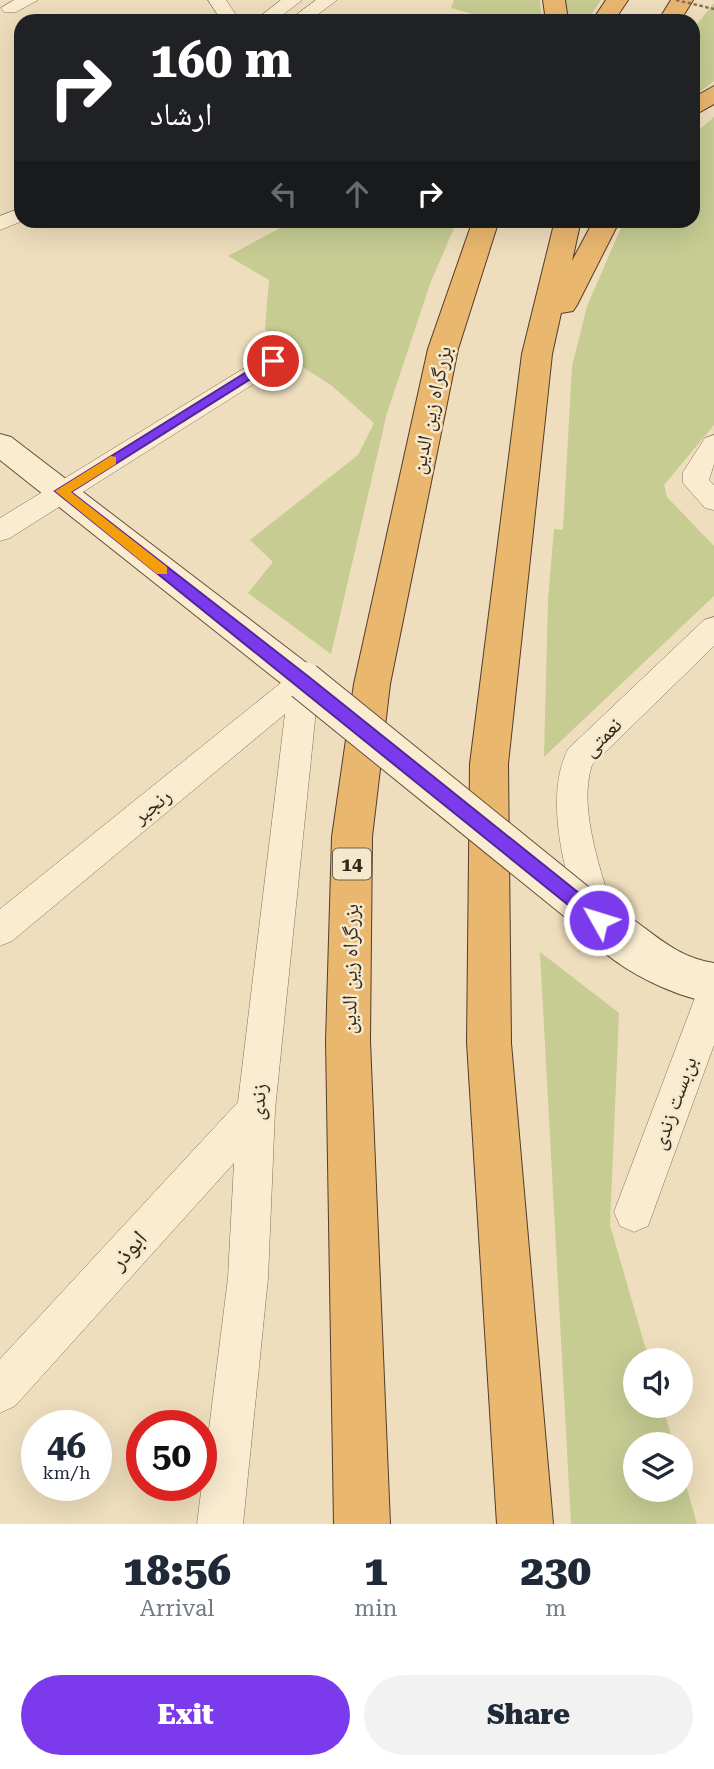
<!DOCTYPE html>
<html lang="en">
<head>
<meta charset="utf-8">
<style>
	:root { --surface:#fff; --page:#f2f2f3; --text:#1f2937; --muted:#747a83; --accent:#7c3aed }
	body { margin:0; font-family:"Roboto Serif","Noto Naskh Arabic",serif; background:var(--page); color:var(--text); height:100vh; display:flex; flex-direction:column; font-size:26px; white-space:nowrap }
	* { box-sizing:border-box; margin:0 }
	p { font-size:23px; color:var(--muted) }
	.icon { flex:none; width:38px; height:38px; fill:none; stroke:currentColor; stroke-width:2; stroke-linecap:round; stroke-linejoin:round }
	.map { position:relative; height:1524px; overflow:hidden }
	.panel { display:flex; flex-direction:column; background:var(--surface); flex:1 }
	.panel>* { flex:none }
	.top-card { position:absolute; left:14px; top:14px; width:686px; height:214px; border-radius:21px; box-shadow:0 7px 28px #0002; background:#202124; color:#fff; overflow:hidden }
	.controls { position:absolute; left:623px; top:1348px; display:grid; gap:14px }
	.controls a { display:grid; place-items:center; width:70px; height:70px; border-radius:50%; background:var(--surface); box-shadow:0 7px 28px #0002; font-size:35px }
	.speed { position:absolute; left:21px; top:1410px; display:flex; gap:14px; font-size:35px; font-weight:700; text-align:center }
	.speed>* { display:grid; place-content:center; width:91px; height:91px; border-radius:50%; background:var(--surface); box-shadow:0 7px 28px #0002; line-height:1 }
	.speed small { font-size:18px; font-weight:400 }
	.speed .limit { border:10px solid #d22; background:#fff; color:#111 }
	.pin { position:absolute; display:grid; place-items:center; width:60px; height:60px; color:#fff; margin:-30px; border:4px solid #fff; border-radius:50%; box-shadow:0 2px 7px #0007 }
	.me { position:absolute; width:77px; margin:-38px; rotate:309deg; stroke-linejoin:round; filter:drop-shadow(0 0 5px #0008) }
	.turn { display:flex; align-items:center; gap:24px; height:147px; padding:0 21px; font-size:32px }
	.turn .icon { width:91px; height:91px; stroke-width:2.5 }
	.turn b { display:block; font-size:49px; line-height:60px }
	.lanes { display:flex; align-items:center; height:66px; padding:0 21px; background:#0003; justify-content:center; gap:35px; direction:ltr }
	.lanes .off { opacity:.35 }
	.eta { display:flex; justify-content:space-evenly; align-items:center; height:119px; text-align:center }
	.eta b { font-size:42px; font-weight:800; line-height:49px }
	.cta { display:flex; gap:14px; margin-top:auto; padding:14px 21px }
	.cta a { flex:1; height:80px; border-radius:42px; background:var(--accent); color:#fff; font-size:28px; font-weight:800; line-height:80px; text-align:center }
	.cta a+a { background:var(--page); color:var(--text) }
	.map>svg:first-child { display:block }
	.green { fill:#c6cc92 }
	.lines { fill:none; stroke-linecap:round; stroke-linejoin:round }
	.minor-casing { stroke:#866f56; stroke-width:1 }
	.secondary-casing { stroke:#68503a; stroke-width:2 }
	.trunk-casing { stroke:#533d2b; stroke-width:2 }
	.minor { fill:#f9ecd0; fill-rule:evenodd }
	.secondary { fill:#f9ecd0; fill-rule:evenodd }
	.trunk { fill:#eab76f; fill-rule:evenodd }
	.secondary-bridge-casing { stroke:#68503a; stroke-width:40; stroke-linecap:butt }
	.path-bridge { stroke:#866f56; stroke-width:2.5; stroke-dasharray:3.5 2.5; stroke-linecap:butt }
	.secondary-bridge { stroke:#f9ecd0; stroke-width:38 }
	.route { fill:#7c3aed; stroke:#51269a; stroke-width:2 }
	.slow { fill:#f59e0b }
	.labels { text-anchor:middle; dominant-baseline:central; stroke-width:5; stroke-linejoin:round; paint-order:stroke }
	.shield { fill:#f5e9cd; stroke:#6f6150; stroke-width:2 }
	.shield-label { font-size:19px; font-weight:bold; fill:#35271b }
	.street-label { font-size:21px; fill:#35271b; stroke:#f5e9cd }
	.near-street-label { font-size:24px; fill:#35271b; stroke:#f5e9cd }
</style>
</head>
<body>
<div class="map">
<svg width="714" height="1524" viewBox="0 0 714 1524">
	<rect width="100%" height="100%" fill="#eedebd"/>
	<path class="green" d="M454,0H540L542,21H498L451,8Z
		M565,0H601L587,21H568Z
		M714,3V81L693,97V29Z
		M714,117V425L664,485L667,497L714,546V596L544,757L548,600L554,529L563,530L572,366L587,306L624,221L693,220V135Z
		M293,221H457L430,284L387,413L331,654L248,593L273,562L250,540L358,455L374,423L331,385L293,361L265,329L269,280L228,256Z
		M540,952L619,1013L610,1225L649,1360H635V1405H662L674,1444H635V1489H681V1467L697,1524H571Z"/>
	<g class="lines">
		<g class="minor-casing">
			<path id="minor" d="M14,0H38L16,12H4L1,8Z
				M208,0H226L240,21H222Z
				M281,0H302L275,21H254Z
				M316,0H337L309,21H288Z
				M21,208V220H25L0,230V216Z
				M273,353L282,356L285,361L282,366L10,538L0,541V518L264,356Z
				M714,435V464L709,480L714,485V510L705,508L683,483V472L705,438Z
				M714,617V646L592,765C577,809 603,877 616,920L611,931L599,935L587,931C565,883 543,797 568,749L704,620Z
				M304,669L315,673L319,681L275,1110L268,1278L243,1524H197L228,1278L234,1163L15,1406L0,1413V1359L238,1102L285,714L12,941L0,946V909L293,673Z
				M714,978V1045L648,1226L634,1232L620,1226L614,1212L696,995L701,983Z"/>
		</g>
		<g class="secondary-casing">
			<path id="secondary" d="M0,434L11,437L317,671L322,681L317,691L304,695L291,691L0,460Z
				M599,901C643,917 663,955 714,963V1003C670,996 598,962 578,920L584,907Z"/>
		</g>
		<g class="trunk-casing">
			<path id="trunk" d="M543,0H565L568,21H546Z
				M606,0H628L614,21H592Z
				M671,0H693L680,21H658Z
				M714,86V104L693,116V98Z
				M473,220H499L458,349L390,684L372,837L370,1041L390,1524H334L326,1041L332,837L354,684L428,349Z
				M555,220H581L572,261L594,220H620L577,305L573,311L561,313L552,354L508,764L511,1043L553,1524H497L467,1043L470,764L522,354Z"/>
		</g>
		<use href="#minor" class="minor"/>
		<use href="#secondary" class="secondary"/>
		<use href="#trunk" class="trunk"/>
		<g class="secondary-bridge-casing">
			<path id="secondary-bridge" d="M304,681L599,920"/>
		</g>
		<path class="path-bridge" d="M676,0L714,9"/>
		<use href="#secondary-bridge" class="secondary-bridge"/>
	</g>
	<path class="route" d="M269,358L279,361L71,492L309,677L605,914L608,920L605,925H593L55,491Z"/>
	<path class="slow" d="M111,456L116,457V464L71,492L167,567V574H157L55,491Z"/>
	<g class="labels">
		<rect class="shield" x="333" y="848.5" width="38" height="31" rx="5"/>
		<g class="shield-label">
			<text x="352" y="864">14</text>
		</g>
		<g class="street-label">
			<text transform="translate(431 410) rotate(-78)">بزرگراه زین الدین</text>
			<text transform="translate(602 737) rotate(-44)">نعمتی</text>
			<text transform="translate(152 806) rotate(-39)">رنجبر</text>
			<text transform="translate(350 969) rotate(-89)">بزرگراه زین الدین</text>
			<text transform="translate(258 1102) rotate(-86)">زندی</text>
			<text transform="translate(674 1103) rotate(-70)">بن‌بست زندی</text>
		</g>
		<g class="near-street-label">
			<text transform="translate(128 1250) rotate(-48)">ابوذر</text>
		</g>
	</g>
</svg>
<div class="controls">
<a><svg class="icon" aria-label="sound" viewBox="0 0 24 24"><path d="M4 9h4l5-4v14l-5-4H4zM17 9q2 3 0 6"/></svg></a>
<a><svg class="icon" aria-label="layers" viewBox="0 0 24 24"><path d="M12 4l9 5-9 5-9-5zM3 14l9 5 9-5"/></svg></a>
</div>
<div class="speed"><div>46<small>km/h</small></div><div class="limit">50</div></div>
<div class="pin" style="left:273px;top:361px;background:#d93025"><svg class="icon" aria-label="arrive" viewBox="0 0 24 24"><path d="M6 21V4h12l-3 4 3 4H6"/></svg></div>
<svg class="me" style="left:599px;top:920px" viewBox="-20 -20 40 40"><circle r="17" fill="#7c3aed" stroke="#fff" stroke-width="3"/><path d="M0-11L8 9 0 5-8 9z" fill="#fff"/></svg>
<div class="top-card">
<div class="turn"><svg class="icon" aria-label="right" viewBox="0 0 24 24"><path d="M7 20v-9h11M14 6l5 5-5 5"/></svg><div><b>160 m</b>ارشاد</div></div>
<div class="lanes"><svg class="icon off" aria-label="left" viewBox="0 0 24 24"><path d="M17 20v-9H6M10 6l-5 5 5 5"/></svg><svg class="icon off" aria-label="ahead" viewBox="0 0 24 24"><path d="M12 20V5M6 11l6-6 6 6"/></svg><svg class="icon" aria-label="right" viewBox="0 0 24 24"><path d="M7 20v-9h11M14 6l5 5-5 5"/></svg></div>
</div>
</div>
<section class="panel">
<div class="eta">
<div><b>18:56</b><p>Arrival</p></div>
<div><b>1</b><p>min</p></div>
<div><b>230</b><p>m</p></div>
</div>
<div class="cta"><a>Exit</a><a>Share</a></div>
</section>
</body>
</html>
